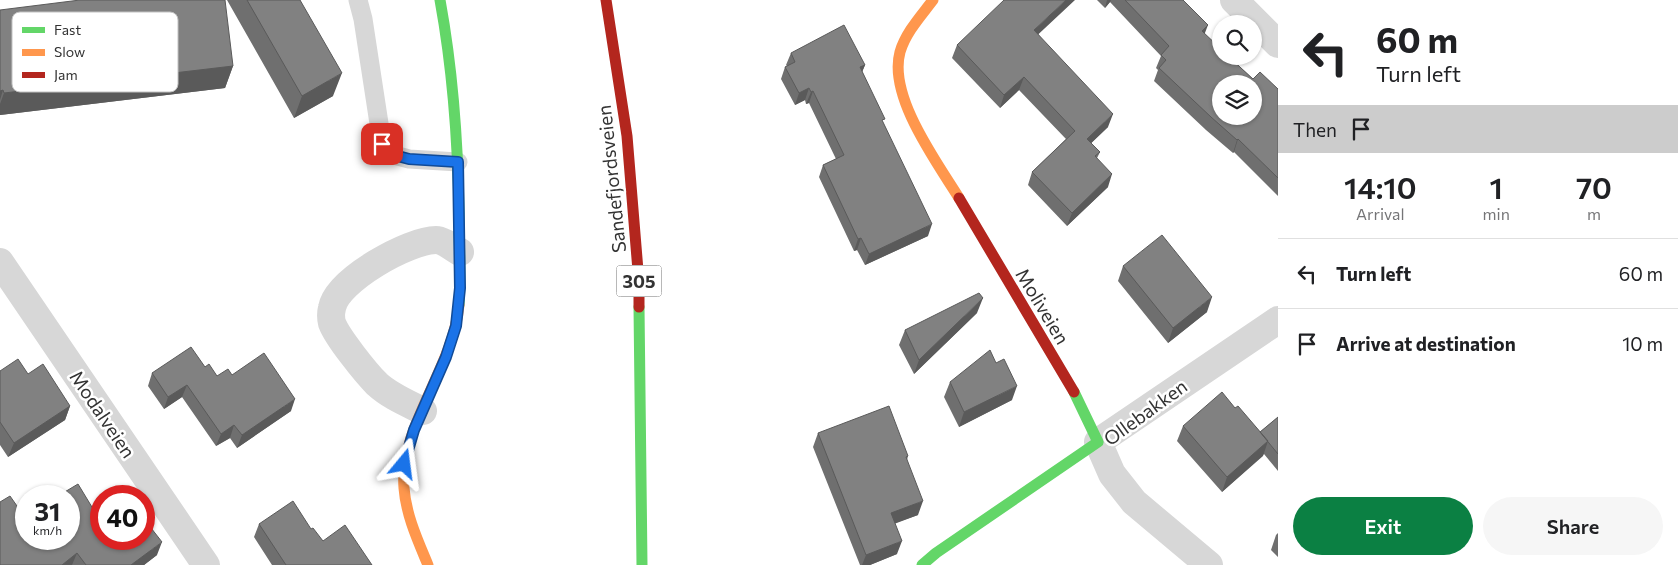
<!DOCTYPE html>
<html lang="en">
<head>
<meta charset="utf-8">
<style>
	:root { --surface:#fff; --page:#f6f6f6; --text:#202124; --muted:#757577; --line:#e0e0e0; --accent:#0b8043 }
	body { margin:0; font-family:Commissioner,sans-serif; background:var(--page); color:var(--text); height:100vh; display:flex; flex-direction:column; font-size:19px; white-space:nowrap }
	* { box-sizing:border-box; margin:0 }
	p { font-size:16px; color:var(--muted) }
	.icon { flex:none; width:28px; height:28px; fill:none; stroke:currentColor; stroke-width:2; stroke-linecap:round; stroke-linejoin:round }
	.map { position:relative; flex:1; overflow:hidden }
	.side { display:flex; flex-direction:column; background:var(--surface); width:400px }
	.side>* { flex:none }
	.hud { background:#fff; color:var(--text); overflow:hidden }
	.fabs { position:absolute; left:1212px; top:15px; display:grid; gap:10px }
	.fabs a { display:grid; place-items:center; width:50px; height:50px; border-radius:50%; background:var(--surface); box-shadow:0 1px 4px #0004; font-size:25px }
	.speed { position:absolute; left:15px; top:485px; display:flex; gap:10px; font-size:25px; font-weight:700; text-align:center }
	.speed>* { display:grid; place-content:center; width:65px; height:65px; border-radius:50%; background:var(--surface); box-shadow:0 1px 4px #0004; line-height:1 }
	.speed small { font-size:12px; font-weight:400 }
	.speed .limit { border:8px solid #d22; background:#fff; color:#111 }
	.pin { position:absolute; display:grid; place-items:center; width:42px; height:42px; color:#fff; margin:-21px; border-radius:10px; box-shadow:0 2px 8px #0006 }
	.me { position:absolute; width:55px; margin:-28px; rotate:16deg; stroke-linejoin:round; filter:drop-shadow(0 0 4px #0008) }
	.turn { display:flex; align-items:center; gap:18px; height:105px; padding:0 15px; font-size:22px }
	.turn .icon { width:65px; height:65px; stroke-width:2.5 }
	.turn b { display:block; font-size:35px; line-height:42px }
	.then { display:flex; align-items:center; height:48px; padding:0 15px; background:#0003; gap:10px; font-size:19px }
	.eta { display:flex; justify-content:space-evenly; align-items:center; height:85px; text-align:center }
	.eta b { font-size:30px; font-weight:600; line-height:35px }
	.cta { display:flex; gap:10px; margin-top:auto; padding:10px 15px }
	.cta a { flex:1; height:58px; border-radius:30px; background:var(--accent); color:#fff; font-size:20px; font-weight:600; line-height:58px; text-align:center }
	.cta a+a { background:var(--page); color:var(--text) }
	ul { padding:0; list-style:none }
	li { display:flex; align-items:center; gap:15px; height:70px; padding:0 15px; border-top:1px solid var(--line) }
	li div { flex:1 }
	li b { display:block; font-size:19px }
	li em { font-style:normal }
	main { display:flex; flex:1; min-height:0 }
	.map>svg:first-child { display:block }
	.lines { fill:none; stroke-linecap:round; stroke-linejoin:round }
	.lane { stroke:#d7d7d7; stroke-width:19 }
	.street { stroke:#d7d7d7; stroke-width:28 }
	.fast { stroke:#63d668; stroke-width:11 }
	.slow { stroke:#ff974d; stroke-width:11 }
	.jam { stroke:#b3261e; stroke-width:11 }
	.wall { fill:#6f6f6f }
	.shaded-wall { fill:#5a5a5a }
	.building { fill:#818181; stroke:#5a5a5a; fill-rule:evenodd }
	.route-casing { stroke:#114b97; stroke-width:12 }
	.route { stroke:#1a73e8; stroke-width:9 }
	.labels { text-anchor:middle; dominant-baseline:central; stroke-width:5; stroke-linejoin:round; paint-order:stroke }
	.shield { fill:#fff; stroke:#707070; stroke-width:1 }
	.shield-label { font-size:18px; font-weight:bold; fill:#333 }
	.street-label { font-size:19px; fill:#333; stroke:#fff }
	.key { fill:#fff; stroke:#c2c2c2; stroke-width:1 }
	.key-label { font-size:14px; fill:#333 }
</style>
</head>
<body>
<main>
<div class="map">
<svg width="1278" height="565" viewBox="0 0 1278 565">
	<rect width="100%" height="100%" fill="#fff"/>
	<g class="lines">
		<path class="lane" d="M358,0L363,19L382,143L394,155L409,159L458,162"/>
		<path class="street" d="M1234,0L1278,44
			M0,262L206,565
			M423,411C407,403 390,396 377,384C366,373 337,337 332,323C331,319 331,312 332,308C337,280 409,240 436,240C443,240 453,248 460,252
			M1209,565L1134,502L1112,474L1098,442L1278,320"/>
		<path class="fast" d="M440,0C453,71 458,142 459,213C459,244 461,275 459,305
			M639,307L642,565
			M922,565L936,553L1098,442L1074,392"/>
		<path class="slow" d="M933,0C921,16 906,32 900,52C888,96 936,161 959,198
			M428,565C418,541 406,515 404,488C399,426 453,369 459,305"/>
		<path class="jam" d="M606,0L627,136L639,283V307
			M959,198L1074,392"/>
	</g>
	<path class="wall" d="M227,0H300L333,96L294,118Z
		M1097,0H1183L1204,34L1253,79L1278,89V196L1234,152L1233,153L1206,130L1154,81L1158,70L1156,68L1161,56L1110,2L1105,8Z
		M0,10L233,66L225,88L0,115Z
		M1038,34L1108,127L1091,143L1100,152L1097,158L1108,187L1067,226L1028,185L1032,172L1066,139L1019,90L1000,108L952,58L957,45Z
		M791,53L865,65L862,72L883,123L928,236L865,265L857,250L854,251L819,177L823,165L836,159L809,103L806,104L805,100L795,105L781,79L785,67L787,66L786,65Z
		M1123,266L1207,312L1168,343L1118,281Z
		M977,313L914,374L899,345L905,330Z
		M205,367L217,376L232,375L291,411L237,448L230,438L216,446L182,397L164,409L148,386L152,373Z
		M0,371L28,374L70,406L65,420L8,457L0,445Z
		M950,382L1012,400L959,427L944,397Z
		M1235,408L1260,432L1278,417V471L1264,454L1222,492L1177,441L1183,426Z
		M818,433L908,456L907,460L918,515L895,523L897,554L870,565H860L813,447Z
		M24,516L98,517L157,555L144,565H0Z
		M259,524L311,529L323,541L372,565H272L254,537Z
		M1278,533V557L1271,550L1276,535Z"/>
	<path class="shaded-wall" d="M1066,0H1075L1029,43L1034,30Z
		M1107,0H1111L1110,2L1105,8Z
		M1208,25L1203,38L1202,31Z
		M865,65L860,77V67Z
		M233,66L225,88L0,115V104L4,93Z
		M342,73L333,96L294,118L302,96Z
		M1024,77L1019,90L1000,108L1004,95Z
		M809,88L805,100L795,105L799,93Z
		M3,90L0,100V91Z
		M813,91L809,103L806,104L811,92Z
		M1113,114L1108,127L1082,152L1087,139Z
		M1238,139L1234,152L1233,153L1237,140Z
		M1112,174L1108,187L1067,226L1072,213Z
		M932,224L928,236L865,265L869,254Z
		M861,238L857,250L854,251L858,239Z
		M1212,297L1207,312L1168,343L1173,328Z
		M983,298L977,313L914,374L919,360Z
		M187,385L182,397L164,409L168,397Z
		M1017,386L1012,400L959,427L964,412Z
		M295,399L291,411L237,448L242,435Z
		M70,406L65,420L8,457L14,443Z
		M234,425L230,438L216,446L221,434Z
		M1268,441L1263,456L1222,492L1227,477Z
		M923,501L918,515L886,527L891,513Z
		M902,541L897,554L870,565H862L866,555Z
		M162,542L157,555L144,565H131Z
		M77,553L72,565H62Z"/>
	<path class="building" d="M80,0H225L233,66L4,93L3,90L0,91V10Z
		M247,0H300L342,73L302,96Z
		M1004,0H1066L1034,30L1113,114L1087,139L1100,152L1095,156L1112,174L1072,213L1032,172L1075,131L1024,77L1004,95L957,45Z
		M1125,0H1183L1208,25L1202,31L1221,49V56H1228L1253,79L1260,72L1278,89V178L1238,139L1237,140L1211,117L1159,68L1166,60L1161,55L1169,46ZM1221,84H1254V116H1221Z
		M844,25L865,65L860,67L885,119L882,120L932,224L869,254L861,238L858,239L823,165L844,155L813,91L811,92L809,88L799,93L785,67L795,62L791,53Z
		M1162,235L1212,297L1173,328L1123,266Z
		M979,293L983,298L919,360L905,330Z
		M191,347L205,367L209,364L217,376L228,369L232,375L264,353L295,399L242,435L234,425L221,434L187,385L168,397L152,373Z
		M990,350L996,363L1004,359L1017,386L964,412L950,382Z
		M18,359L28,374L43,364L70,406L14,443L0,422V371Z
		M1222,392L1235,408L1238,406L1268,441L1227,477L1183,426Z
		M889,406L908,456L906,457L923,501L891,513L902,541L866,555L818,433Z
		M1278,417V454L1260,432Z
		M78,484L98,517L101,515V539H144V519L162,542L131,565H86L77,553L62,565H0V502L10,496L24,516L26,514V539H69V496H58Z
		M293,501L311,529L313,528L323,541L345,525L372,565H286L259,524Z"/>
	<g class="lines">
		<g class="route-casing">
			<path id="route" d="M382,144L394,155L409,159L458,162L460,288L456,326L446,357L414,430L404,464"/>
		</g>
		<use href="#route" class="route"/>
	</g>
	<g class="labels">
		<rect class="shield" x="616.5" y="265.5" width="45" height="31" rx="4"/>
		<g class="shield-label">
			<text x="639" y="281">305</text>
		</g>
		<g class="street-label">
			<text transform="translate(611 179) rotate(-96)">Sandefjordsveien</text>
			<text transform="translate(1043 306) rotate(59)">Moliveien</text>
			<text transform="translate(1145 412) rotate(-36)">Ollebakken</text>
			<text transform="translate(103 414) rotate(56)">Modalveien</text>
		</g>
	</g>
	<rect x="12" y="12" width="166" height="80" rx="8" class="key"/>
	<rect x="22" y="27" width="23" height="6" fill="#63d668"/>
	<rect x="22" y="49" width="23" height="7" fill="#ff974d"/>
	<rect x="22" y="72" width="23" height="6" fill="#b3261e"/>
	<g class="key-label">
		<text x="54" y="35">Fast</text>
		<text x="54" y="57">Slow</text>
		<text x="54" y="80">Jam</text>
	</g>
</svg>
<div class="fabs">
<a><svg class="icon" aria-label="search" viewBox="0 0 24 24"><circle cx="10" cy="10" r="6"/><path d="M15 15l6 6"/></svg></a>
<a><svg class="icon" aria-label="layers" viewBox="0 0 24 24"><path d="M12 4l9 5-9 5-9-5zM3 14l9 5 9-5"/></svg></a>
</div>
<div class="speed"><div>31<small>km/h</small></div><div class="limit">40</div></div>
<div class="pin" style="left:382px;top:144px;background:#d93025"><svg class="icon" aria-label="arrive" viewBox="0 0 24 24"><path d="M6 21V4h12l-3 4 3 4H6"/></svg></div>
<svg class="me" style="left:404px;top:464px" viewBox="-20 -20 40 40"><path d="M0-17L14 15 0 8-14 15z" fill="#1a73e8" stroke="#fff" stroke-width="4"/></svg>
</div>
<section class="side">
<div class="hud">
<div class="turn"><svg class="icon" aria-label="left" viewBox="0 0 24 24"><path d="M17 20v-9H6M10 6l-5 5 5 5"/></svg><div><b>60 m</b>Turn left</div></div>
<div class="then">Then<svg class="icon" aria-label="arrive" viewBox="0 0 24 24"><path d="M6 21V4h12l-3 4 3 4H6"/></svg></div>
</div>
<div class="eta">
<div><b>14:10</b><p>Arrival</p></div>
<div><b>1</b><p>min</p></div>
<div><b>70</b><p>m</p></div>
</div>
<ul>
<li><svg class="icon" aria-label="left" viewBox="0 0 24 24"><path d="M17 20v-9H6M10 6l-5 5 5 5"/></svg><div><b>Turn left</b></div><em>60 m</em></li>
<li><svg class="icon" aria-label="arrive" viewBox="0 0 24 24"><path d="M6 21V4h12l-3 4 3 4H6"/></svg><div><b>Arrive at destination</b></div><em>10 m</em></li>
</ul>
<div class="cta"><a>Exit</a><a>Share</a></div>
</section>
</main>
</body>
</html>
